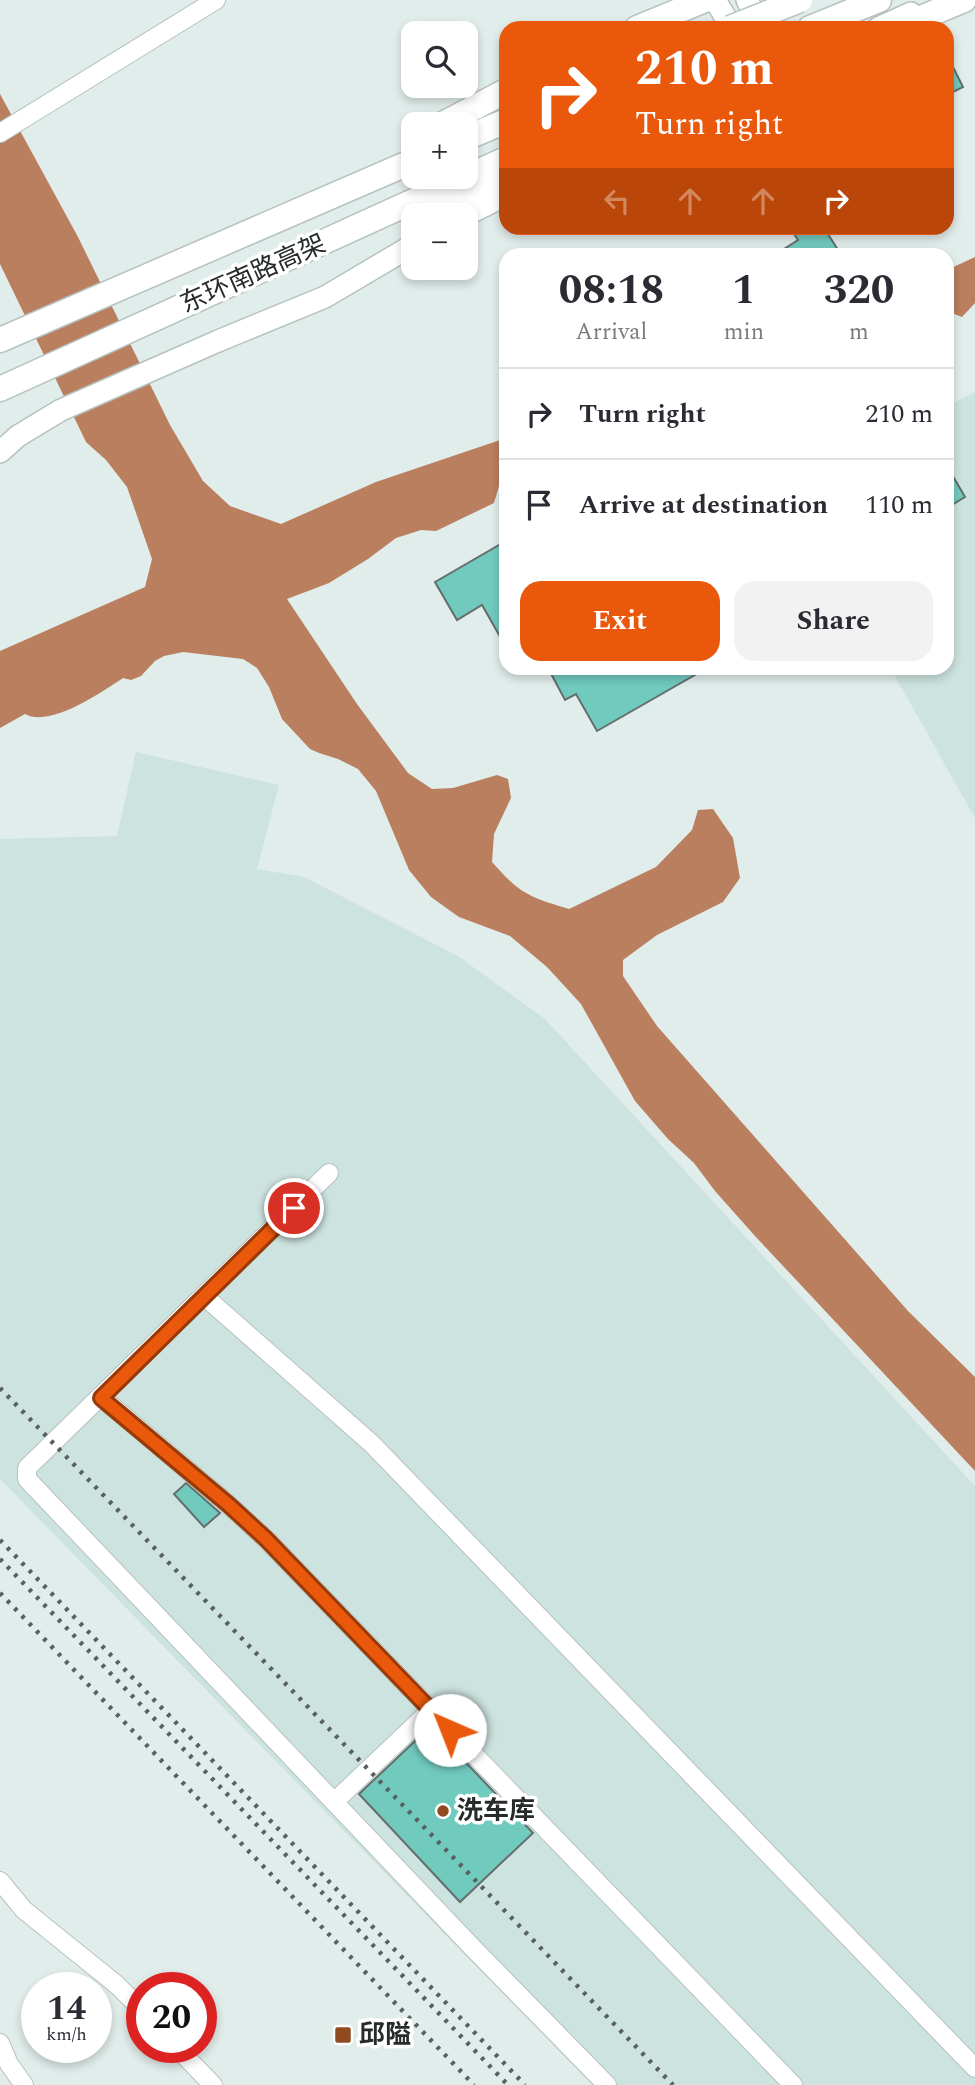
<!DOCTYPE html>
<html lang="en">
<head>
<meta charset="utf-8">
<style>
	:root { --surface:#fff; --page:#f2f2f3; --text:#2b2b33; --muted:#7c7c81; --line:#e1e1e2; --accent:#ea580c }
	body { margin:0; font-family:Spectral,"Noto Sans SC",serif; background:var(--page); color:var(--text); height:100vh; display:flex; flex-direction:column; font-size:26px; white-space:nowrap }
	* { box-sizing:border-box; margin:0 }
	p { font-size:23px; color:var(--muted) }
	.icon { flex:none; width:38px; height:38px; fill:none; stroke:currentColor; stroke-width:2; stroke-linecap:round; stroke-linejoin:round }
	.map { position:relative; flex:1; overflow:hidden }
	.panel { position:absolute; left:499px; top:248px; width:455px; height:427px; display:flex; flex-direction:column; background:var(--surface); border-radius:21px; box-shadow:0 4px 10px #0003 }
	.panel>* { flex:none }
	.hud { position:absolute; left:499px; top:21px; width:455px; height:214px; border-radius:21px; box-shadow:0 4px 10px #0003; background:#ea580c; color:#fff; overflow:hidden }
	.buttons { position:absolute; left:401px; top:21px; display:grid; gap:14px }
	.buttons a { display:grid; place-items:center; width:77px; height:77px; border-radius:14px; background:var(--surface); box-shadow:0 4px 10px #0003; font-size:35px }
	.speed { position:absolute; left:21px; top:1972px; display:flex; gap:14px; font-size:35px; font-weight:700; text-align:center }
	.speed>* { display:grid; place-content:center; width:91px; height:91px; border-radius:50%; background:var(--surface); box-shadow:0 4px 10px #0003; line-height:1 }
	.speed small { font-size:18px; font-weight:400 }
	.speed .limit { border:10px solid #d22; background:#fff; color:#111 }
	.pin { position:absolute; display:grid; place-items:center; width:60px; height:60px; color:#fff; margin:-30px; border:4px solid #fff; border-radius:50%; box-shadow:0 2px 7px #0007 }
	.me { position:absolute; width:77px; margin:-38px; rotate:316deg; stroke-linejoin:round; filter:drop-shadow(0 0 5px #0008) }
	.turn { display:flex; align-items:center; gap:24px; height:147px; padding:0 21px; font-size:32px }
	.turn .icon { width:91px; height:91px; stroke-width:2.5 }
	.turn b { display:block; font-size:49px; line-height:60px }
	.lanes { display:flex; align-items:center; height:66px; padding:0 21px; background:#0003; justify-content:center; gap:35px; direction:ltr }
	.lanes .off { opacity:.35 }
	.eta { display:flex; justify-content:space-evenly; align-items:center; height:119px; text-align:center }
	.eta b { font-size:42px; font-weight:700; line-height:49px }
	.button { display:flex; gap:14px; margin-top:auto; padding:14px 21px }
	.button a { flex:1; height:80px; border-radius:21px; background:var(--accent); color:#fff; font-size:28px; font-weight:700; line-height:80px; text-align:center }
	.button a+a { background:var(--page); color:var(--text) }
	ul { padding:0; list-style:none }
	li { display:flex; align-items:center; gap:21px; height:91px; padding:0 21px; border-top:2px solid var(--line) }
	li div { flex:1 }
	li b { display:block; font-size:26px }
	li em { font-style:normal }
	.map>svg:first-child { display:block }
	.built { fill:#cde3df }
	.water { fill:#ba7f5e }
	.building { fill:#71cabe; stroke:#646f6d; stroke-width:2 }
	.lines { fill:none; stroke-linecap:round; stroke-linejoin:round }
	.minor-casing { stroke:#b6c2c0; stroke-width:20 }
	.major-casing { stroke:#b6c2c0; stroke-width:24 }
	.highway-casing { stroke:#b6c2c0; stroke-width:27 }
	.minor { stroke:#fff; stroke-width:18 }
	.major { stroke:#fff; stroke-width:21 }
	.highway { stroke:#fff; stroke-width:24 }
	.rail { stroke:#59605f; stroke-width:4.5; stroke-dasharray:3.5 7; stroke-linecap:butt }
	.highway-bridge-casing { stroke:#b6c2c0; stroke-width:27; stroke-linecap:butt }
	.highway-bridge { stroke:#fff; stroke-width:24 }
	.route-casing { stroke:#983908; stroke-width:18 }
	.route { stroke:#ea580c; stroke-width:12 }
	.poi-dot { fill:#8f4a20; stroke:#fff; stroke-width:2.5 }
	.labels { text-anchor:middle; dominant-baseline:central; stroke-width:7; stroke-linejoin:round; paint-order:stroke }
	.street-label { font-size:26px; fill:#272c2b; stroke:#fff }
	.poi-label { font-size:26px; font-weight:bold; fill:#272c2b; stroke:#fff; text-anchor:start }
</style>
</head>
<body>
<div class="map">
<svg width="975" height="2085" viewBox="0 0 975 2085">
	<rect width="100%" height="100%" fill="#e1edeb"/>
	<path class="built" d="M975,392V818L891,669L947,668V406Z
		M136,752L279,785L257,869L304,877L458,956L545,1019L975,1486V2085H592L0,1479V839L117,836Z"/>
	<path class="water" d="M0,94L78,237L170,425L203,481L230,506L281,524L376,482L506,438V483L499,486L494,503L436,531L421,530L396,538L368,559L329,583L287,599L357,704L408,773L432,789L453,788L497,775L508,779L511,798L494,834L492,862C520,894 529,897 569,909L656,867L692,830L698,810L713,809L733,838L740,878L723,902L657,935L623,960V976L657,1026L908,1311L975,1377V1471L755,1236L715,1191L694,1163L668,1139L635,1101L581,1004L547,967L510,936L459,917L431,897L409,870L376,791L358,769L338,759L319,753L310,749L282,719L269,687L257,668L243,659L183,652L164,656L155,661L141,676L131,680L123,678C102,692 50,728 25,714L0,728V651L145,587L152,559L127,487L106,460L86,442L0,264Z
		M975,257V303L962,317L947,311V270Z"/>
	<path class="building" d="M947,55L963,87L947,95Z
		M790,228H824L842,256H773L798,240Z
		M947,466L965,497L947,508Z
		M506,541V647L482,605L457,620L435,582Z
		M548,668H707L597,731L576,694L565,700Z
		M186,1483L220,1513L204,1527L174,1494Z
		M431,1726L533,1833L460,1902L359,1794Z"/>
	<g class="lines">
		<g class="minor-casing">
			<path id="minor" d="M0,133L216,0
				M329,1173L27,1468V1479L471,1946L607,2085
				M204,1296L372,1444L975,2068
				M101,1397L229,1505L266,1539L793,2085
				M334,1802L431,1710
				M0,1881L24,1910L117,1985L142,2010
				M0,2043L9,2064L24,2085
				M177,2048L213,2085"/>
		</g>
		<g class="major-casing">
			<path id="major" d="M715,0L732,28
				M747,0L762,28
				M878,28L911,13
				M466,215L506,195
				M0,452L18,436L61,410L218,341L325,297L413,245"/>
		</g>
		<g class="highway-casing">
			<path id="highway" d="M637,28L705,0
				M810,28L879,0
				M897,28L964,0
				M443,124L506,91
				M466,138L506,121
				M417,215L506,182
				M0,340L413,161
				M0,389L506,159"/>
		</g>
		<use href="#minor" class="minor"/>
		<use href="#major" class="major"/>
		<use href="#highway" class="highway"/>
		<path class="rail" d="M0,1388L673,2085
			M0,1540L525,2085
			M0,1559L508,2085
			M0,1593L474,2085"/>
		<g class="highway-bridge-casing">
			<path id="highway-bridge" d="M730,28L800,0"/>
		</g>
		<use href="#highway-bridge" class="highway-bridge"/>
	</g>
	<g class="lines">
		<g class="route-casing">
			<path id="route" d="M294,1208L101,1398L229,1505L266,1539L450,1730"/>
		</g>
		<use href="#route" class="route"/>
	</g>
	<g class="poi-dot">
		<circle cx="443" cy="1811" r="7"/>
		<rect x="334" y="2026" width="18" height="18" rx="3.5"/>
	</g>
	<g class="labels">
		<g class="street-label">
			<text transform="translate(253 274) rotate(-24)">东环南路高架</text>
		</g>
		<g class="poi-label">
			<text x="457" y="1811">洗车库</text>
			<text x="359" y="2035">邱隘</text>
		</g>
	</g>
</svg>
<div class="buttons">
<a><svg class="icon" aria-label="search" viewBox="0 0 24 24"><circle cx="10" cy="10" r="6"/><path d="M15 15l6 6"/></svg></a>
<a>+</a>
<a>−</a>
</div>
<div class="speed"><div>14<small>km/h</small></div><div class="limit">20</div></div>
<div class="pin" style="left:294px;top:1208px;background:#d93025"><svg class="icon" aria-label="arrive" viewBox="0 0 24 24"><path d="M6 21V4h12l-3 4 3 4H6"/></svg></div>
<svg class="me" style="left:450px;top:1730px" viewBox="-20 -20 40 40"><circle r="19" fill="#fff"/><path d="M0-13L10 11 0 6-10 11z" fill="#ea580c"/></svg>
<div class="hud">
<div class="turn"><svg class="icon" aria-label="right" viewBox="0 0 24 24"><path d="M7 20v-9h11M14 6l5 5-5 5"/></svg><div><b>210 m</b>Turn right</div></div>
<div class="lanes"><svg class="icon off" aria-label="left" viewBox="0 0 24 24"><path d="M17 20v-9H6M10 6l-5 5 5 5"/></svg><svg class="icon off" aria-label="ahead" viewBox="0 0 24 24"><path d="M12 20V5M6 11l6-6 6 6"/></svg><svg class="icon off" aria-label="ahead" viewBox="0 0 24 24"><path d="M12 20V5M6 11l6-6 6 6"/></svg><svg class="icon" aria-label="right" viewBox="0 0 24 24"><path d="M7 20v-9h11M14 6l5 5-5 5"/></svg></div>
</div>
<section class="panel">
<div class="eta">
<div><b>08:18</b><p>Arrival</p></div>
<div><b>1</b><p>min</p></div>
<div><b>320</b><p>m</p></div>
</div>
<ul>
<li><svg class="icon" aria-label="right" viewBox="0 0 24 24"><path d="M7 20v-9h11M14 6l5 5-5 5"/></svg><div><b>Turn right</b></div><em>210 m</em></li>
<li><svg class="icon" aria-label="arrive" viewBox="0 0 24 24"><path d="M6 21V4h12l-3 4 3 4H6"/></svg><div><b>Arrive at destination</b></div><em>110 m</em></li>
</ul>
<div class="button"><a>Exit</a><a>Share</a></div>
</section>
</div>
</body>
</html>
